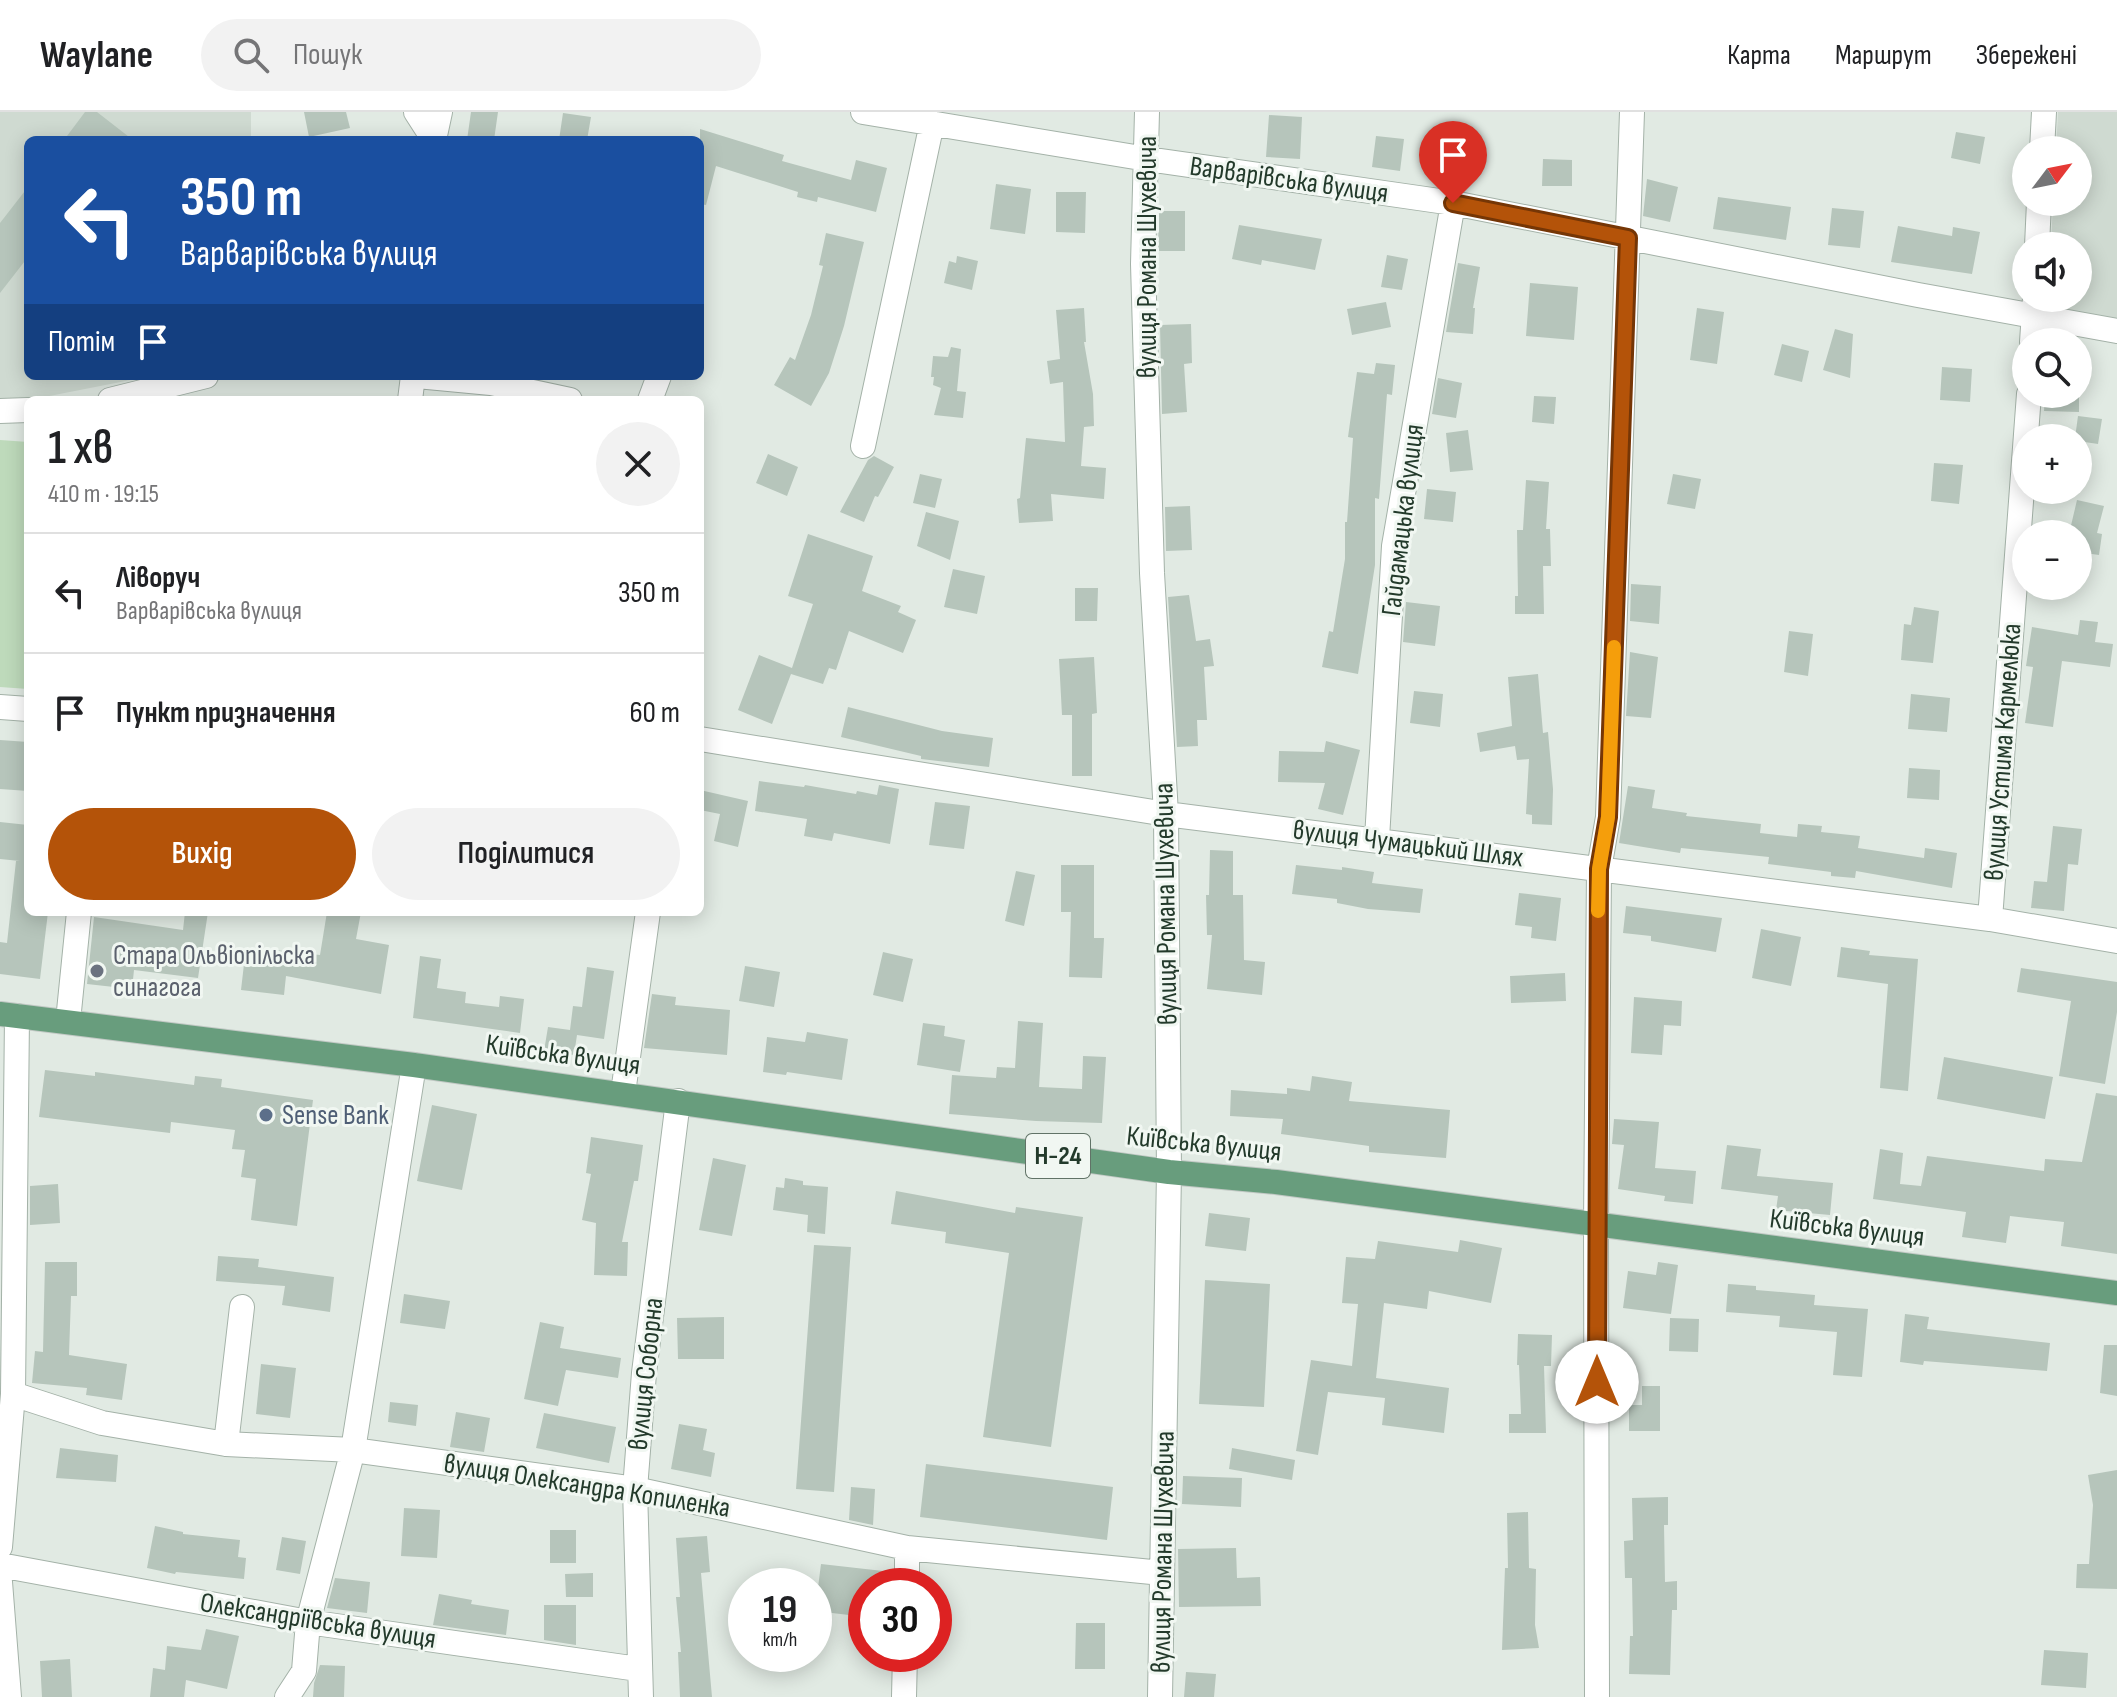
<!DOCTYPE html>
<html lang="uk">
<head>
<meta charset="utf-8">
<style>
	:root { --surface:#fff; --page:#f2f2f2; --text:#202124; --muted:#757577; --line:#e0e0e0; --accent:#b45309 }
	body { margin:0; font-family:"Sofia Sans Condensed",sans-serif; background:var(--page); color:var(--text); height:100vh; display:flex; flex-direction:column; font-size:30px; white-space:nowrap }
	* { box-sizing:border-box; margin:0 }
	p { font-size:26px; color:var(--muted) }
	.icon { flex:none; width:44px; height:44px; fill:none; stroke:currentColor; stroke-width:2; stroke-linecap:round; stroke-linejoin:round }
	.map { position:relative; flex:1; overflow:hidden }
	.sheet { position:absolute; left:24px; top:284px; width:680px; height:520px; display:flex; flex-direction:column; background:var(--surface); border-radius:12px; box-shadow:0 4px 20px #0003 }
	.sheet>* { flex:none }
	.banner { position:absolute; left:24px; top:24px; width:680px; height:244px; border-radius:12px; box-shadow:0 4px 20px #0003; background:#1a4fa0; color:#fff; overflow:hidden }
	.needle { width:52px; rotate:58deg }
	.fabs { position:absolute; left:2012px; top:24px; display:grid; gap:16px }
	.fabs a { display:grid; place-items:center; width:80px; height:80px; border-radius:50%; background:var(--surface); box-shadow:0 4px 20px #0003; font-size:40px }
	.speed { position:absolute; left:728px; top:1456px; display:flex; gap:16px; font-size:40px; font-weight:700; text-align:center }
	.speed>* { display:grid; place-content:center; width:104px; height:104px; border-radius:50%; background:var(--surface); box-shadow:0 4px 20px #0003; line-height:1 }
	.speed small { font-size:20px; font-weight:400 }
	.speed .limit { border:12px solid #d22; background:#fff; color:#111 }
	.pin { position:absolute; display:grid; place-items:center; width:68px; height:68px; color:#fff; margin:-82px -34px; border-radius:50% 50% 50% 0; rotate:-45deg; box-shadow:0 0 8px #0007 }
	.pin .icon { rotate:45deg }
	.me { position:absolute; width:88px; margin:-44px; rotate:0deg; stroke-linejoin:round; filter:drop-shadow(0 0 6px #0008) }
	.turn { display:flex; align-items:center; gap:28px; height:168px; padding:0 24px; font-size:36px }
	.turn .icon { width:104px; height:104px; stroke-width:2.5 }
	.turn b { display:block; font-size:56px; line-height:68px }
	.then { display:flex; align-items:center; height:76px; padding:0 24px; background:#0003; gap:16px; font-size:30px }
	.round { display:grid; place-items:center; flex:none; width:84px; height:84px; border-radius:42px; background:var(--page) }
	.overview { display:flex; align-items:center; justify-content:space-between; height:136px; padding:0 24px }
	h1 { font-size:48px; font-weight:600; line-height:60px }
	.primary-button { display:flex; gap:16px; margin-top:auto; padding:16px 24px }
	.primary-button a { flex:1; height:92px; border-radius:48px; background:var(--accent); color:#fff; font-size:32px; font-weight:600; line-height:92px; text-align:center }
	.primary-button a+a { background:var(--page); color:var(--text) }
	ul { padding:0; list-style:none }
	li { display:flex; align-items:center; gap:24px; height:120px; padding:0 24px; border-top:2px solid var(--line) }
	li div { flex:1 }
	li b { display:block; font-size:30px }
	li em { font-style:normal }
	header { display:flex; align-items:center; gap:48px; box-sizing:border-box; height:112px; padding:0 40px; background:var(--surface); border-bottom:2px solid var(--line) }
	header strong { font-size:38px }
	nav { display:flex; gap:44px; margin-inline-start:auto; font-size:28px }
	.search { width:560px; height:72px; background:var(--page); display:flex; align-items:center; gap:20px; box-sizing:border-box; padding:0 28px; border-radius:44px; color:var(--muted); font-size:30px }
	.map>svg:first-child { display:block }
	.built { fill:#cfdad1 }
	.green { fill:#bedabb }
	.building { fill:#b6c5bb }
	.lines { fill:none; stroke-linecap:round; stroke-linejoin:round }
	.minor-casing { stroke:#a4b2a8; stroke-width:26 }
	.major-casing { stroke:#c1c8c4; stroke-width:26 }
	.minor { stroke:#fff; stroke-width:24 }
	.major { stroke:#689d7d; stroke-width:24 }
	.route-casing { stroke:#753606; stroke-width:20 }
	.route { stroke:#b45309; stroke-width:14 }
	.slow { stroke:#f59e0b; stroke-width:14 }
	.worship-dot { fill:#6b7280; stroke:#f1f7f2; stroke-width:3 }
	.service-dot { fill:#5c6f8a; stroke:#f1f7f2; stroke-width:3 }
	.labels { text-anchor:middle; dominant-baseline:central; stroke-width:6; stroke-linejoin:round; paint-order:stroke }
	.shield { fill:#f1f7f2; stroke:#617367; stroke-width:2 }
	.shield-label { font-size:26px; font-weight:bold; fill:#233a2b }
	.street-label { font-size:28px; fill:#233a2b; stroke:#f1f7f2 }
	.worship-label { font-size:28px; fill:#5b616d; stroke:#f1f7f2; text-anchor:start }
	.service-label { font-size:28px; fill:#4e5e75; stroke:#f1f7f2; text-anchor:start }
</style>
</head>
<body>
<header>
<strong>Waylane</strong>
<div class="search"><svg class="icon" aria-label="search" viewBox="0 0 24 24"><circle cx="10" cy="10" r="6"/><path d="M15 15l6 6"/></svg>Пошук</div>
<nav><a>Карта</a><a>Маршрут</a><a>Збережені</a></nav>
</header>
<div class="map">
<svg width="2117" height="1585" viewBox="0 0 2117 1585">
	<rect width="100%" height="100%" fill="#e1eae3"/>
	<path class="built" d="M0,0H251V28H28V264H151L24,289L0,287Z
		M2058,0H2117V210L2048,198V186H2078V134H2051L2053,90H2078V38H2056Z"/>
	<path class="green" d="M0,328L28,330V577L0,575Z"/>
	<path class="building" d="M85,0H97L133,28H64Z
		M304,0H346L350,16L309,25Z
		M471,0H498L494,28H467Z
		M563,1L591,5L587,28H559Z
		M1269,3L1302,5L1300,47L1266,45Z
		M700,17L784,43L782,49L851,68L856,48L887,56L876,100L818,85L817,90L797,85L798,80L716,54L706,93L700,92Z
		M1956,20L1985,25L1980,52L1951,46Z
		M1376,24L1404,27L1400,59L1372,55Z
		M1442,24H1471V66H1442Z
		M1543,47L1572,48V74H1542Z
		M1647,67L1678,75L1670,110L1643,104Z
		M996,72L1031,77L1025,122L990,117Z
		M28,75V145L0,181V111Z
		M1056,80H1086L1085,121L1056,120Z
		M1718,85L1791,95L1786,128L1713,117Z
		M1832,96L1864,99L1860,136L1828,133Z
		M1159,99H1185V139H1158Z
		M1239,113L1322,127L1315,158L1262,148L1261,153L1232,147Z
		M1898,114L1952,124L1953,115L1980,120L1972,162L1891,150Z
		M826,121L864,130L844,214L829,261L811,294L774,273L790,245L795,248L811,203L823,154L819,153Z
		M1387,143L1408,147L1402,178L1381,175Z
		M957,144L978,149L972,178L944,171L949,149L956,151Z
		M1458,151L1480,155L1473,196H1475L1473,222L1446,220Z
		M1530,171L1578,175L1574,228L1526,224Z
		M1386,190L1391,215L1352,223L1347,197Z
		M1084,196L1086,230H1084L1093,282L1094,314L1084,315L1081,354L1106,356L1104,387L1051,382L1053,409L1019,411L1017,387L1020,386L1026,326L1065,330L1063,270L1050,272L1047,249L1060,247L1056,198Z
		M1697,196L1724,200L1717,252L1690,248Z
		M1191,212L1192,251L1184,252L1187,300L1162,302L1160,213Z
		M1835,217L1853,222L1850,266L1823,258Z
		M1782,232L1809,239L1802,270L1774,263Z
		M951,235L961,237L957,279L966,280L963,306L934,303L941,276L933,273L934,265H931L933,244L948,245Z
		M1376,251L1395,253L1392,283L1387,282L1379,387L1375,386V453L1358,562L1322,555L1329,519L1333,520L1345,447V410H1347L1353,326L1348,325L1357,260L1374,262Z
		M1942,255L1972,257L1970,290L1940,288Z
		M1438,266L1462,271L1456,306L1432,302Z
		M2045,282H2079V300L2044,299Z
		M1534,284L1556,285L1554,312L1532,310Z
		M2078,304L2102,307L2098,332L2078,329V326H2075Z
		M1468,318L1473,358L1450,360L1446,321Z
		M768,342L798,355L787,384L756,371Z
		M874,344L894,355L878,385L875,384L864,410L840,400L868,348Z
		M1934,351L1963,353L1959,392L1931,389Z
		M920,362L942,367L935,396L913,391Z
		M1673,362L1701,367L1695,397L1667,392Z
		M1526,368L1549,370L1546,417H1550L1551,454H1543L1544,502H1515V484H1518L1517,418H1523Z
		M1427,377L1456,380L1453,410L1424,407Z
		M2077,388L2104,394L2097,421L2102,422L2099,443L2078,440V422H2069Z
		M1190,394L1192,438L1166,439L1165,395Z
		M926,400L959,409L950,448L917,434Z
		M808,422L873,444L862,479L901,494L898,500L916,508L903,541L849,519L836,558L829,556L823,572L791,562L772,612L738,598L759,543L792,556L813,492L788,484Z
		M953,457L985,464L977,502L944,495Z
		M1631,472L1661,474L1659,512L1630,509Z
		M1075,476H1098L1097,509H1075Z
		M1189,483L1196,529L1210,527L1214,554L1204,555L1207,608H1197L1198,634L1177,635L1168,485Z
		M1406,490L1440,494L1435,534L1403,530Z
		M1914,495L1939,499L1933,551L1901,548L1904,512L1911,513Z
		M2080,508L2098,510L2095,530L2113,532L2110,555L2062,549L2053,615L2025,611L2033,555L2026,554L2032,515L2078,523Z
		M1789,519L1813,522L1808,564L1784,560Z
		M1630,540L1658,545L1651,606L1626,604Z
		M1094,545L1097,601L1092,602V664H1072V603H1062L1059,547Z
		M1538,562L1543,621L1548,620L1553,677L1552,713L1532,712V703L1526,702L1529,647L1517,648L1515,634L1480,640L1477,621L1512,614L1508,565Z
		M1414,579L1443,582L1440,615L1410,611Z
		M1911,582L1950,586L1947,620L1908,617Z
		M848,595L942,619L993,626L989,655L921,647V644L841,625Z
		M0,628L28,630V679L0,677Z
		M1326,629L1360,638L1343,703L1318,697L1325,671L1278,670L1279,639L1324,640Z
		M1909,656L1940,658L1939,688L1907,686Z
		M759,669L804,675L805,673L856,682L857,679L877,683L879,673L899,677L890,732L834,721L832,729L804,724L807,707L755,699Z
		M1628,674L1655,678L1652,696L1687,701L1686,704L1761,712L1760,721L1797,725L1798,712L1822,714L1821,720L1860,724L1858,736L1924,746L1925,736L1957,741L1952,776L1856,759L1855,766L1831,764V760L1768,752L1769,745L1681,736L1680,741L1619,731Z
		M700,678L748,689L738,735L714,729L720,702L700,698Z
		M935,690L970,694L964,737L929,733Z
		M0,710L28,713V800H48L40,867L0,862V830L7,831L16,749H20L0,747Z
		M2053,714L2082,717L2078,753L2068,752L2064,799L2031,796L2034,769L2047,770Z
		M1210,738L1233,739V783H1243L1244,848L1265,850L1262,883L1207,877L1212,823H1207L1206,783H1209Z
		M1061,753H1094V826H1104L1102,866L1069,865L1071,800H1061Z
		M1296,753L1342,758V755L1374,760L1372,771L1423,777L1420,801L1368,797L1337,791V787L1292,782Z
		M1016,759L1035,763L1024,814L1005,809Z
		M1519,781L1561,786L1556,829L1531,826L1532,815L1515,813Z
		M1626,794L1722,806L1716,840L1651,829V824L1623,821Z
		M185,800H208L198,866L134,858L132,877L87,872L94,805L183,818Z
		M327,800H361L356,827L389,833L381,882L286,864L284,883L241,878L246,835L320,843Z
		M1761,817L1801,825L1791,874L1752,866Z
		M1841,835L1870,839L1869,843L1918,847L1908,979L1880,976L1888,872L1837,865Z
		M883,840L913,847L903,890L873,883Z
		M420,844L441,847L437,876L466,880L465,891L499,895L500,884L524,887L520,921L413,906Z
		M745,854L780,860L774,895L739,889Z
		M587,855L614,859L604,927L577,923L574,943L544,939L548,915L570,918L573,894L582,895Z
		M2021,856L2117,870V900L2105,972L2059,964L2071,889L2017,880Z
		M1565,861L1566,889L1511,891L1510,864Z
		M652,882L676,885L675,893L730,898L727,943L644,936Z
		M1634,885L1682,889L1681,914L1664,913L1662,943L1631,941Z
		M1018,909L1043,911L1039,975L1082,977L1083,944L1106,945L1102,1011L1036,1009L949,1002L952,963L996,966L997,955L1015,956Z
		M923,911L945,914L944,924L965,928L960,960L917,953Z
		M807,920L848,927L842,968L787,960L786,963L763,960L767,925L805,930Z
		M1944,945L2053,965L2045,1007L1937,987Z
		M45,958L95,964V960L194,973L195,964L222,967L221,975L313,988L297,1114L251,1108L256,1067L241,1065L245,1038L232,1037L235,1018L171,1010L170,1021L39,1005Z
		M1312,964L1352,970L1349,989L1450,998L1446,1046L1369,1040V1034L1281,1022L1283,1007L1230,1004L1231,978L1287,982V976L1310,979Z
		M2096,981L2117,984V1142L2061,1134L2064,1110L2010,1104L2006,1131L1962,1125L1966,1100L1873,1087L1880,1037L1903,1041L1900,1072L1921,1074L1927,1044L2044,1059L2045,1047L2082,1050Z
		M432,993L477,1002L462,1078L417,1069Z
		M1614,1007L1659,1010L1655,1056L1696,1059L1693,1092L1664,1089L1665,1084L1618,1077L1624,1033L1612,1032Z
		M591,1025L643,1033L638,1069H634L622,1130H628L627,1164L594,1163L596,1111L582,1108L591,1062L586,1061Z
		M1727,1033L1761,1037L1757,1064L1833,1071L1830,1103L1776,1098L1778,1084L1721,1077Z
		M713,1046L746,1053L732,1124L699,1118Z
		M785,1066L803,1069V1073L828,1075L825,1122L807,1120L808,1103L773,1098L776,1075L784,1076Z
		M58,1072L60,1111L30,1113V1074Z
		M896,1079L1015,1101L1016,1095L1083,1105L1051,1335L983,1325L1009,1141L945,1131L946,1120L891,1112Z
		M1209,1101L1250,1106L1246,1139L1205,1134Z
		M1460,1128L1502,1136L1491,1191L1429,1179L1427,1197L1384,1191L1376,1266L1449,1276L1444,1321L1382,1313L1385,1286L1328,1280L1318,1343L1296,1339L1311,1248L1352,1254L1358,1192L1342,1191L1346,1145L1375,1147L1378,1129L1458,1140Z
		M814,1133L851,1135L834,1380L796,1377Z
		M218,1144L259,1147L258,1155L334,1165L330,1200L282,1193L285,1174L216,1169Z
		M45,1150H77V1184H71L69,1243L127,1252L122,1288L86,1283L87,1276L32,1271L35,1239L43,1240Z
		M1658,1150L1678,1153L1671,1202L1623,1196L1628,1159L1656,1163Z
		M1205,1168L1270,1172L1264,1295L1199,1292Z
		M1728,1172L1756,1174V1178L1815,1183L1814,1193L1868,1197L1862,1265L1833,1263L1837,1220L1779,1215L1780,1204L1726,1200Z
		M404,1182L450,1189L445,1217L400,1211Z
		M1905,1202L1929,1205L1927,1217L2050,1231L2047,1259L1924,1249L1923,1253L1900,1250Z
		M724,1205V1247H678L677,1206Z
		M1670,1206L1699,1207L1698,1240L1669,1239Z
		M540,1210L564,1215L560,1236L621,1246L618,1266L566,1258L558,1294L524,1287Z
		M1518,1222L1552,1223L1551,1254H1544L1546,1321H1509V1302H1521L1519,1253H1517Z
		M2104,1233H2117V1284L2100,1281Z
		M261,1252L296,1256L290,1306L256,1302Z
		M1642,1274H1660V1319H1629V1293H1642Z
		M390,1290L418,1293L416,1314L388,1310Z
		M456,1300L490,1306L484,1340L450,1335Z
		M544,1301L616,1315L609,1351L536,1336Z
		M679,1312L707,1317L703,1338L715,1341L711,1365L671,1357Z
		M60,1336L118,1343L116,1370L56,1366Z
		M1232,1336L1295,1348L1292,1368L1229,1357Z
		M926,1352L1113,1375L1107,1428L920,1405Z
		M2117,1358V1477L2076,1476L2077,1452H2089L2093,1393L2088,1363Z
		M1183,1364L1242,1366L1241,1395L1182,1392Z
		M851,1375L875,1377L873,1413L849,1408Z
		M1668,1385V1413H1664L1665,1470L1677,1469V1498H1672L1670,1563L1629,1562L1630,1524H1633L1632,1466H1625L1624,1429L1633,1428L1632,1386Z
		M404,1396L440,1398L437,1446L401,1444Z
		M1528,1400L1529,1456L1536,1457L1535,1513L1539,1536L1502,1538L1505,1456H1508L1507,1401Z
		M155,1414L183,1420V1422L240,1428L238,1445L246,1446L244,1467L176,1460L175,1462L147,1456Z
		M550,1418H576V1451H550Z
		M707,1424L710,1460L701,1461L712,1585H680L678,1540H681L676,1485H680L676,1426Z
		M282,1425L306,1429L300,1462L276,1458Z
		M1236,1436L1237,1466L1260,1465L1261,1494L1179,1495L1178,1437Z
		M821,1452L892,1460V1474H866V1505L815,1499Z
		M593,1461V1485H566L565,1462Z
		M335,1466L370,1470L367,1501L327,1496Z
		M439,1482L472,1488L471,1492L509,1498L506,1523L433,1513Z
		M544,1493H576V1533L544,1528Z
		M1076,1511H1105V1557H1075Z
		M206,1517L239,1524L227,1577L186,1568L184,1585H150L153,1556L165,1558L167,1534L201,1538Z
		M2044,1538L2088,1541L2086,1576L2041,1573Z
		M70,1547L72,1585H42L40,1549Z
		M320,1553L345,1554L344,1585H313L314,1571Z
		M1186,1560L1216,1562L1214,1585H1184Z"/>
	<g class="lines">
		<g class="minor-casing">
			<path id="minor" d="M416,0L434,28
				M863,0L1147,47L1453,91L1918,183L2117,219
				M1147,0L1143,152L1152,461L1166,702L1169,1060L1160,1585
				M434,28L440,0
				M2042,38L2044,0
				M2037,134L2039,90
				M2032,230L2035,186
				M417,264L491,271L570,288
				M110,288L206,264
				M410,288L413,264
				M650,288L659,264
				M0,299L28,298
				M863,334L932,11
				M0,595L28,597
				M700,627L1166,702L1990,807L2117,829
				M1377,727L1394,434L1453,91
				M1990,807L2029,282
				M68,909L79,800
				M623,981L648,800
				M13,1282L102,1311L226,1332L353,1338L635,1377L907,1436L1162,1461
				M226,1332L242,1195
				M0,1435L13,1282L17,904
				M0,1453L308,1510L638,1557
				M0,1470L9,1585
				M907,1474V1436
				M287,1585L304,1559L308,1510L353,1338L414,953
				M641,1585L635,1377L644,1261L678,989
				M904,1585L905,1542
				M1597,1585L1596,1113L1599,757L1608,705L1632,0"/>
		</g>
		<g class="major-casing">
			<path id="major" d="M0,902L414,953L1169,1060L1276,1070L2117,1181"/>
		</g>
		<use href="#minor" class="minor"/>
		<use href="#major" class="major"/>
	</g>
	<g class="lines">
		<g class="route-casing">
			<path id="route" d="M1453,91L1628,126L1608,705L1599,757L1597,1270"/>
		</g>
		<use href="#route" class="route"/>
		<path class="slow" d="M1598,799L1599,757L1608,705L1614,535"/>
	</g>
	<circle class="worship-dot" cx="97" cy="859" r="8"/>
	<circle class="service-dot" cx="266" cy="1003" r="8"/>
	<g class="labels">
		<rect class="shield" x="1026" y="1022" width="64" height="44" rx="6"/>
		<g class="shield-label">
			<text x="1058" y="1044">Н-24</text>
		</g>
		<g class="street-label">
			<text transform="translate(1289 68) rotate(8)">Варварівська вулиця</text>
			<text transform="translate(1147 145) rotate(-90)">вулиця Романа Шухевича</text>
			<text transform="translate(1403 408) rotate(-83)">Гайдамацька вулиця</text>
			<text transform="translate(2003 640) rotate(-86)">вулиця Устима Кармелюка</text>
			<text transform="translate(1408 732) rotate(7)">вулиця Чумацький Шлях</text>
			<text transform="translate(1166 792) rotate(-91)">вулиця Романа Шухевича</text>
			<text transform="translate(563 943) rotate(8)">Київська вулиця</text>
			<text transform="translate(1204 1032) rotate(6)">Київська вулиця</text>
			<text transform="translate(1847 1116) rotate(7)">Київська вулиця</text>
			<text transform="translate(646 1262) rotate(-84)">вулиця Соборна</text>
			<text transform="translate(587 1374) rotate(9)">вулиця Олександра Копиленка</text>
			<text transform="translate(1163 1440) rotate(-89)">вулиця Романа Шухевича</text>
			<text transform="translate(318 1509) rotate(9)">Олександріївська вулиця</text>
		</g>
		<g class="worship-label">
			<text x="113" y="843">Стара Ольвіопільска<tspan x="113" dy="32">синагога</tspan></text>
		</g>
		<g class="service-label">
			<text x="282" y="1003">Sense Bank</text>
		</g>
	</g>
</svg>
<div class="fabs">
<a><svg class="needle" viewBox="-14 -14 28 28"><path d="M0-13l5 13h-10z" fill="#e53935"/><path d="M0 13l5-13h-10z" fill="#757577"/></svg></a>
<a><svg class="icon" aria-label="sound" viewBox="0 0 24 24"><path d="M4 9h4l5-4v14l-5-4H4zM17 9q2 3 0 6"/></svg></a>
<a><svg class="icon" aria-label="search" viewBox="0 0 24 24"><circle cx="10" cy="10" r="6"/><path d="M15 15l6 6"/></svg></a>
<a>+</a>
<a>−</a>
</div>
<div class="speed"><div>19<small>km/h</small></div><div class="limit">30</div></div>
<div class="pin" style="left:1453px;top:91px;background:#d93025"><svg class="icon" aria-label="arrive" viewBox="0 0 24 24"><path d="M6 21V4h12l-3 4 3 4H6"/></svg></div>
<svg class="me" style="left:1597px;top:1270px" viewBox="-20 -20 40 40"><circle r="19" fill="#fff"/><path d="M0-13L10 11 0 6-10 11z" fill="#b45309"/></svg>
<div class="banner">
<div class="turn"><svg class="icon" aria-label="left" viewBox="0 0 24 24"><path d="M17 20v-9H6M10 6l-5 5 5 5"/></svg><div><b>350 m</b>Варварівська вулиця</div></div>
<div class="then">Потім<svg class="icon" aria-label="arrive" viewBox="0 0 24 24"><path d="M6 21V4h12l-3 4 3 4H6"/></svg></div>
</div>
<section class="sheet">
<div class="overview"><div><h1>1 хв</h1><p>410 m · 19:15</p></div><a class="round"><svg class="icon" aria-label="close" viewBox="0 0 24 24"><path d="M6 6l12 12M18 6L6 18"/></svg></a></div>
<ul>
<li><svg class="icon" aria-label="left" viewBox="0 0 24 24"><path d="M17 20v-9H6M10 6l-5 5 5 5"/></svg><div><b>Ліворуч</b><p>Варварівська вулиця</p></div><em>350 m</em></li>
<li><svg class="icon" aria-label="arrive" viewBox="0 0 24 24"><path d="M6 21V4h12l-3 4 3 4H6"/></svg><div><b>Пункт призначення</b></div><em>60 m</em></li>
</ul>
<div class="primary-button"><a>Вихід</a><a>Поділитися</a></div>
</section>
</div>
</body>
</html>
